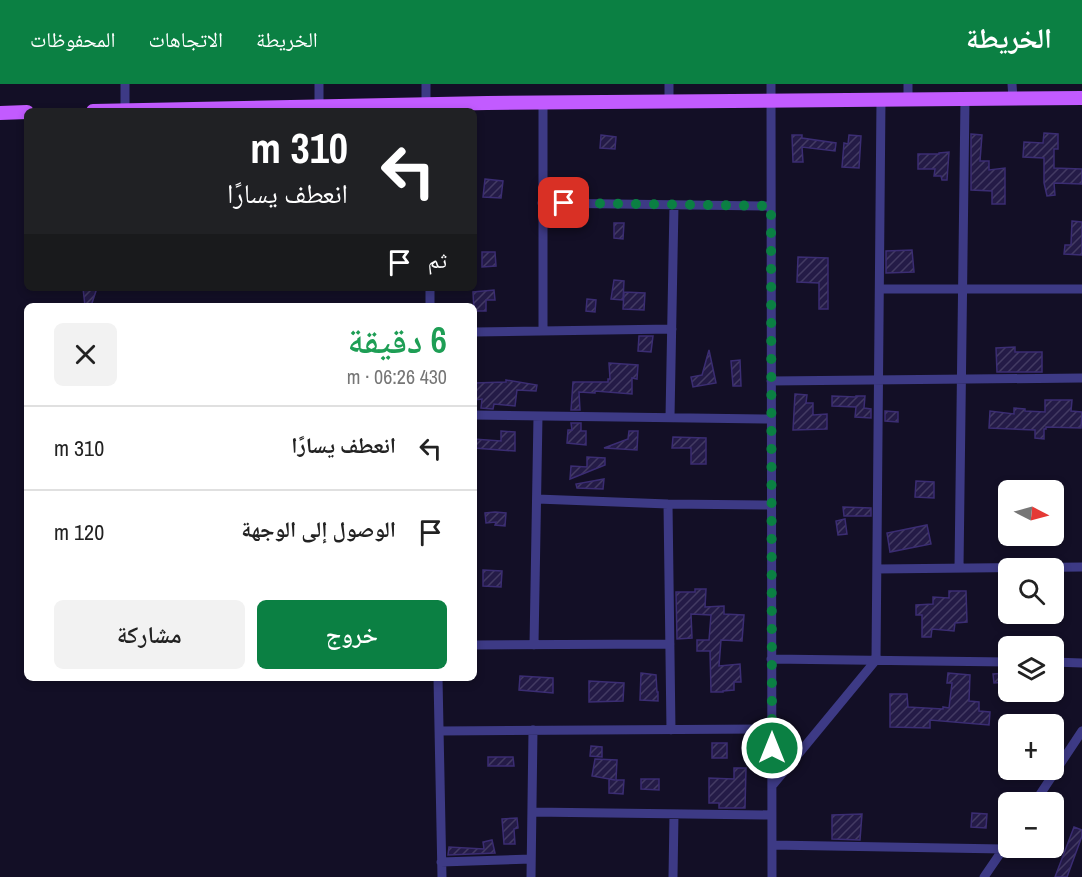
<!DOCTYPE html>
<html lang="ar">
<head>
<meta charset="utf-8">
<style>
	:root { --surface:#fff; --page:#f2f2f2; --text:#222; --muted:#767676; --line:#e0e0e0; --accent:#0b8043 }
	body { margin:0; font-family:"Archivo Narrow","Noto Naskh Arabic",sans-serif; background:var(--page); color:var(--text); direction:rtl; height:100vh; display:flex; flex-direction:column; font-size:22px; white-space:nowrap }
	* { box-sizing:border-box; margin:0 }
	p { font-size:20px; color:var(--muted) }
	.icon { flex:none; width:33px; height:33px; fill:none; stroke:currentColor; stroke-width:2; stroke-linecap:round; stroke-linejoin:round }
	.map { position:relative; flex:1; overflow:hidden; direction:ltr }
	.drawer { position:absolute; left:24px; top:219px; width:453px; height:378px; display:flex; flex-direction:column; background:var(--surface); border-radius:9px; box-shadow:0 3px 9px #0003; direction:rtl }
	.drawer>* { flex:none }
	.top-card { position:absolute; left:24px; top:24px; width:453px; height:183px; border-radius:9px; box-shadow:0 3px 9px #0003; direction:rtl; background:#202124; color:#fff; overflow:hidden }
	.needle { width:39px; rotate:96deg }
	.controls { position:absolute; left:998px; top:396px; display:grid; gap:12px }
	.controls a { display:grid; place-items:center; width:66px; height:66px; border-radius:9px; background:var(--surface); box-shadow:0 3px 9px #0003; font-size:30px }
	.pin { position:absolute; display:grid; place-items:center; width:51px; height:51px; color:#fff; margin:-26px; border-radius:12px; box-shadow:0 3px 9px #0006 }
	.me { position:absolute; width:66px; margin:-33px; rotate:0deg; stroke-linejoin:round; filter:drop-shadow(0 0 4px #0008) }
	.turn { display:flex; align-items:center; gap:21px; height:126px; padding:0 30px; font-size:27px }
	.turn .icon { width:78px; height:78px; stroke-width:2.5 }
	.turn b { display:block; font-size:42px; line-height:51px }
	.then { display:flex; align-items:center; height:57px; padding:0 30px; background:#0003; gap:12px; font-size:22px }
	.round { display:grid; place-items:center; flex:none; width:63px; height:63px; border-radius:9px; background:var(--page) }
	.headline { display:flex; align-items:center; justify-content:space-between; height:102px; padding:0 30px }
	h1 { font-size:36px; font-weight:600; line-height:45px; color:#1e9e55 }
	.button { display:flex; gap:12px; margin-top:auto; padding:12px 30px }
	.button a { flex:1; height:69px; border-radius:9px; background:var(--accent); color:#fff; font-size:24px; font-weight:600; line-height:69px; text-align:center }
	.button a+a { background:var(--page); color:var(--text) }
	ul { padding:0; list-style:none }
	li { display:flex; align-items:center; gap:18px; height:84px; padding:0 30px; border-top:2px solid var(--line) }
	li div { flex:1 }
	li b { display:block; font-size:22px }
	li em { font-style:normal }
	header { display:flex; align-items:center; gap:36px; box-sizing:border-box; height:84px; padding:0 30px; background:var(--accent); color:#fff }
	header strong { font-size:28px }
	nav { display:flex; gap:33px; margin-inline-start:auto; font-size:21px }
	.map>svg:first-child { display:block }
	.building { fill:url(#building-hatch); stroke:#3b2d73; stroke-width:1.5 }
	.lines { fill:none; stroke-linecap:round; stroke-linejoin:round }
	.street { stroke:#3d3a85; stroke-width:9 }
	.primary { stroke:#c25bff; stroke-width:14 }
	.route { stroke:#0b8043; stroke-width:10; stroke-dasharray:0 18 }
</style>
</head>
<body>
<header>
<strong>الخريطة</strong>
<nav><a>الخريطة</a><a>الاتجاهات</a><a>المحفوظات</a></nav>
</header>
<div class="map">
<svg width="1082" height="793" viewBox="0 0 1082 793">
	<defs>
		<pattern id="building-hatch" width="6" height="6" patternUnits="userSpaceOnUse" patternTransform="scale(1.5)"><rect width="6" height="6" fill="#241b47"/><path d="M-1 1l2-2M0 6l6-6M5 7l2-2" fill="none" stroke="#433b63"/></pattern>
	</defs>
	<rect width="100%" height="100%" fill="#130f26"/>
	<path class="building" d="M1044,49L1058,50V65H1054V84L1082,85V100L1054,99L1055,111L1047,112L1044,99V74L1023,73L1024,58L1043,59Z
		M971,50L982,51L980,77H989V86L1005,84V120H992V107L971,106Z
		M601,51L616,53L615,65L600,64Z
		M792,51H802V54L836,59L835,67L802,63L803,78H793Z
		M849,51L861,52L859,84L842,83L844,59L848,60Z
		M949,68L947,96H942L941,92H934L935,85H918V70H939V69Z
		M485,95L503,97L501,114L483,113Z
		M1072,137L1082,138V171L1064,170L1065,161H1071Z
		M614,139H624L623,155L614,154Z
		M912,166L914,188L886,189V167Z
		M482,168H495L496,182L482,183Z
		M798,173L828,174V225H819V199L797,198Z
		M614,196L624,197L623,216L611,215Z
		M83,204H97L91,222H85Z
		M494,206L495,216H486V227H474L473,208Z
		M624,208L645,209L644,226L623,225Z
		M587,215L596,216L595,228L586,227Z
		M639,252H653L651,268L638,267Z
		M1015,263V268H1042V288H997L996,264Z
		M709,266L716,299L693,303L691,293L702,291Z
		M740,276L741,302H733L731,277Z
		M609,279L638,281L637,295L632,294V310L595,307V309L579,308L580,326H571L573,298H608V295H610Z
		M506,296L537,301L536,307L517,306L515,322L494,320L493,325L481,324L482,315L474,316V299L506,298Z
		M795,310L807,311L806,319H813V331L827,330V345L793,346Z
		M832,312L856,313V312H865L864,324L871,325V334L855,333L856,323L832,322Z
		M1045,316H1072L1071,327L1082,328L1081,344L1046,343V345H1044V355L1035,354V346L989,344L990,327L1014,330V324L1025,325V327L1045,328Z
		M885,327L898,328V338L885,337Z
		M571,339H581V347H586V361L567,359L568,346H572Z
		M501,347L515,348V367L474,364V355L501,357Z
		M629,347H638L637,366L604,364L628,355Z
		M673,353L706,354V380H691V364H672Z
		M587,373L605,374V381L570,395L571,382L587,383Z
		M604,395L603,405L577,404L576,400Z
		M916,397L934,398V414L915,413Z
		M843,423L871,424V432H844Z
		M495,428L506,429L505,442L495,441L496,438L486,439L485,429Z
		M845,435L847,450L838,451L836,437Z
		M927,441L931,460L890,468L887,449Z
		M483,486L502,487L501,503L483,502Z
		M695,505H706L705,523L724,522V530L744,531L742,557L721,556L719,582L740,580L741,598H734V606L723,607V608H711L710,567H697V556H709L711,531L691,530L692,554L677,555L676,508H695Z
		M949,507H966L967,538L955,539L954,547L932,545L931,553H922V531H916V521L933,520V513L949,514Z
		M641,589L656,591L657,608H658V617L640,616Z
		M948,589L970,591L969,617L979,618V627L990,628L989,641L930,636V644L890,643V610H907L908,623L943,625V623L949,624L952,599H947Z
		M1008,589V598L994,599L993,590Z
		M520,592L553,594V609L519,606Z
		M589,597L624,599L623,617L589,618Z
		M712,659H727V674H712Z
		M591,662L602,663V673L590,672Z
		M488,673H513L514,682H488Z
		M595,675L617,676L616,696H624L623,710L609,709V695L615,696L592,692Z
		M734,684H746L745,724H719V719H709V694L734,695Z
		M641,695H659V706L641,705Z
		M972,729L987,730L986,744L971,743Z
		M862,730L860,756L832,755V731Z
		M517,734L518,744L514,745L515,760H504L502,735Z
		M1074,743L1082,746V752L1067,793H1055Z
		M492,756L495,769L448,771L449,763L484,765L483,758Z"/>
	<g class="lines">
		<path class="street" d="M125,0V26
			M319,0V22
			M426,0V27
			M669,0V18
			M771,0L772,793
			M908,0V15
			M1012,0L1013,15
			M542,119L771,122
			M430,204V222
			M880,205H1082
			M543,247V19
			M474,248L672,245
			M771,297L1082,294
			M474,331L771,335
			M670,333L674,121
			M537,415L668,420L771,421
			M668,420L671,646
			M959,484L965,15
			M877,485L1082,483
			M474,561L670,560
			M534,561L538,332
			M771,575L1008,578
			M1053,578L1082,579
			M438,594L442,793
			M439,647L772,645
			M772,702L876,576L881,15
			M1035,718L1082,647
			M532,728L772,731
			M772,761L1003,765
			M441,778L531,775
			M531,793L533,646
			M673,793L674,730
			M984,793L1008,758"/>
		<path class="primary" d="M93,27L487,19L1082,14
			M0,29L27,28"/>
	</g>
	<g class="lines">
		<path class="route" d="M564,119L771,122L772,664"/>
	</g>
</svg>
<div class="controls">
<a><svg class="needle" viewBox="-14 -14 28 28"><path d="M0-13l5 13h-10z" fill="#e53935"/><path d="M0 13l5-13h-10z" fill="#767676"/></svg></a>
<a><svg class="icon" aria-label="search" viewBox="0 0 24 24"><circle cx="10" cy="10" r="6"/><path d="M15 15l6 6"/></svg></a>
<a><svg class="icon" aria-label="layers" viewBox="0 0 24 24"><path d="M12 4l9 5-9 5-9-5zM3 14l9 5 9-5"/></svg></a>
<a>+</a>
<a>−</a>
</div>
<div class="pin" style="left:564px;top:119px;background:#d93025"><svg class="icon" aria-label="arrive" viewBox="0 0 24 24"><path d="M6 21V4h12l-3 4 3 4H6"/></svg></div>
<svg class="me" style="left:772px;top:664px" viewBox="-20 -20 40 40"><circle r="17" fill="#0b8043" stroke="#fff" stroke-width="3"/><path d="M0-11L8 9 0 5-8 9z" fill="#fff"/></svg>
<div class="top-card">
<div class="turn"><svg class="icon" aria-label="left" viewBox="0 0 24 24"><path d="M17 20v-9H6M10 6l-5 5 5 5"/></svg><div><b>310 m</b>انعطف يسارًا</div></div>
<div class="then">ثم<svg class="icon" aria-label="arrive" viewBox="0 0 24 24"><path d="M6 21V4h12l-3 4 3 4H6"/></svg></div>
</div>
<section class="drawer">
<div class="headline"><div><h1>6 دقيقة</h1><p>430 m · 06:26</p></div><a class="round"><svg class="icon" aria-label="close" viewBox="0 0 24 24"><path d="M6 6l12 12M18 6L6 18"/></svg></a></div>
<ul>
<li><svg class="icon" aria-label="left" viewBox="0 0 24 24"><path d="M17 20v-9H6M10 6l-5 5 5 5"/></svg><div><b>انعطف يسارًا</b></div><em>310 m</em></li>
<li><svg class="icon" aria-label="arrive" viewBox="0 0 24 24"><path d="M6 21V4h12l-3 4 3 4H6"/></svg><div><b>الوصول إلى الوجهة</b></div><em>120 m</em></li>
</ul>
<div class="button"><a>خروج</a><a>مشاركة</a></div>
</section>
</div>
</body>
</html>
